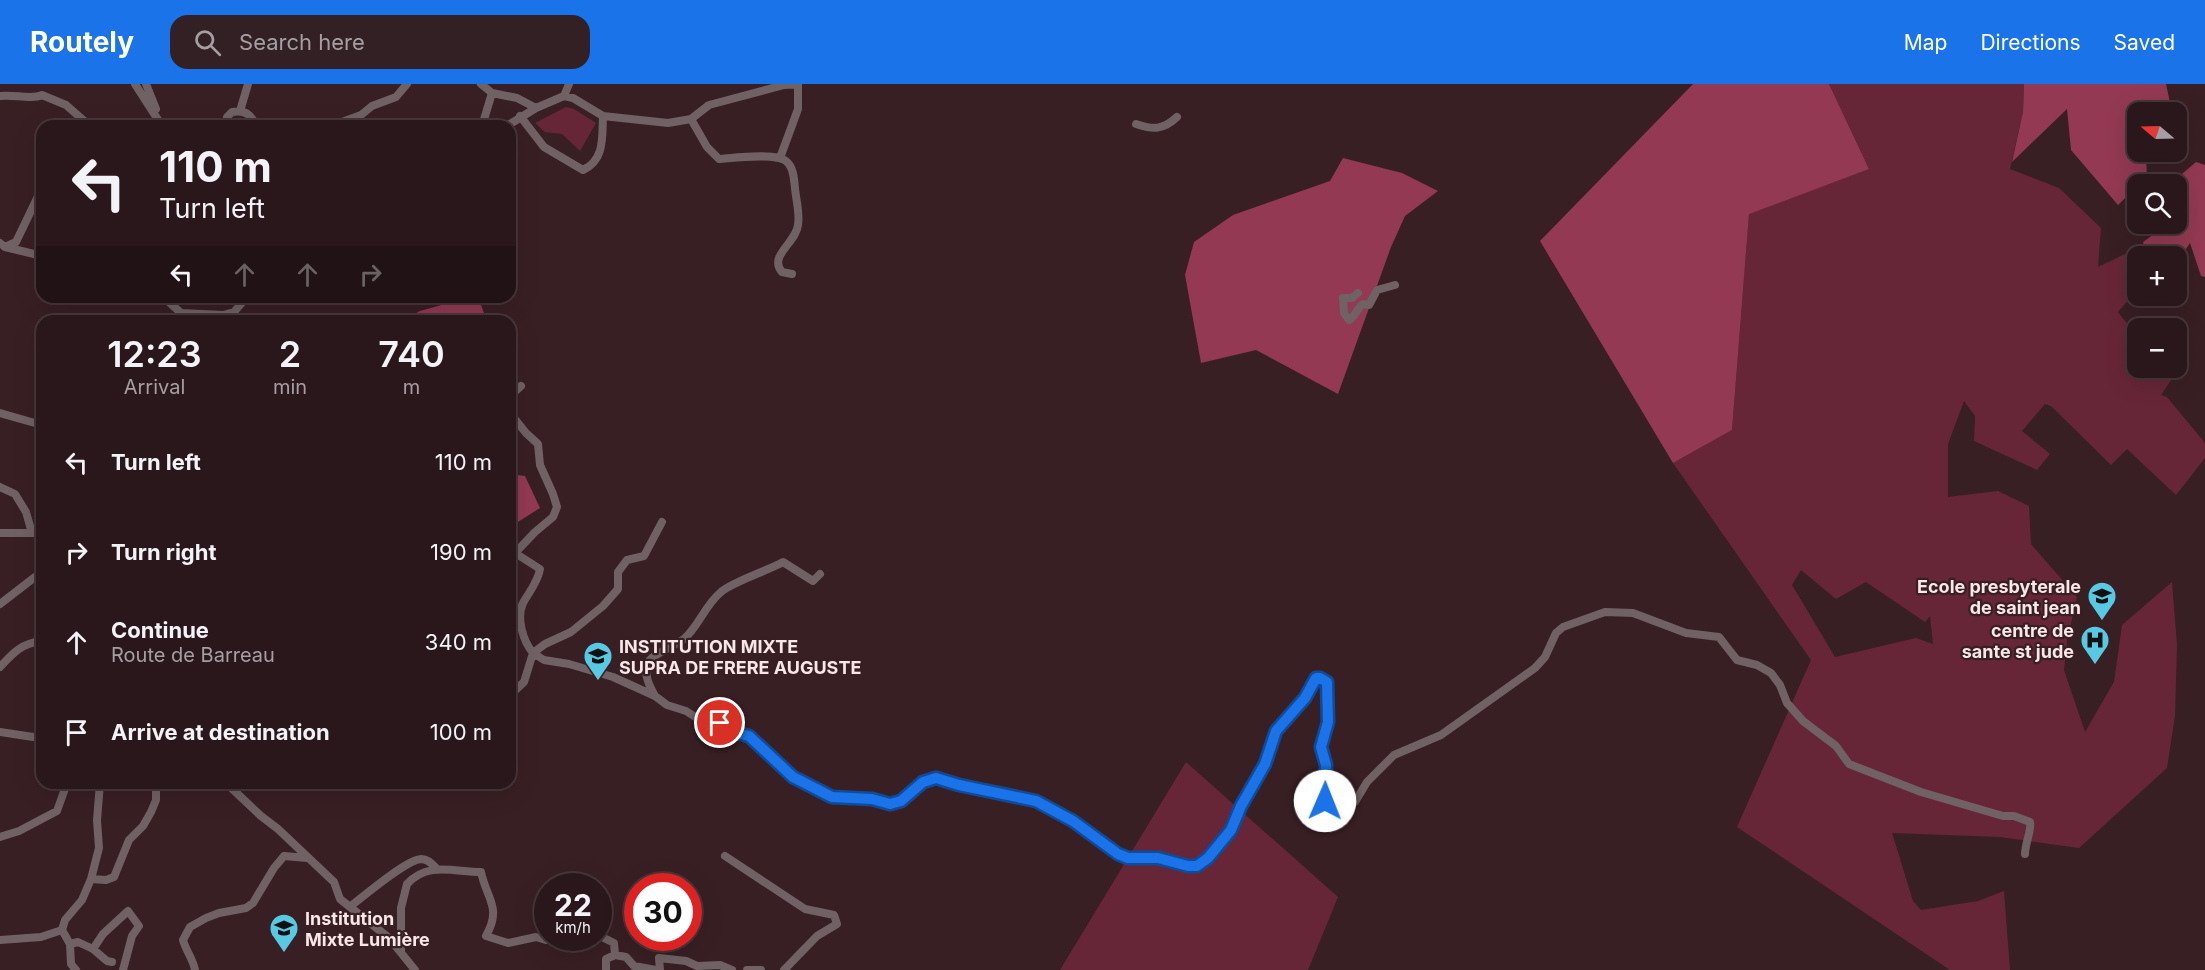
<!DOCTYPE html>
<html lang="en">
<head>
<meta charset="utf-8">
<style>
	:root { --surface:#2a171b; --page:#322024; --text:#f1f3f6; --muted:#a59fa3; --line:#46363a; --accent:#1a73e8 }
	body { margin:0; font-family:Inter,sans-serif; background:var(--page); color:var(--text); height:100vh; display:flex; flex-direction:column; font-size:22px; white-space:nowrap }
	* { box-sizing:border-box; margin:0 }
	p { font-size:20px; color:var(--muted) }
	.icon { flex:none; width:33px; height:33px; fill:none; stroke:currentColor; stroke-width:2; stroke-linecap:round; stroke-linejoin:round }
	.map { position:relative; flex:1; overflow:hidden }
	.details { position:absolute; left:36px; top:231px; width:480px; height:474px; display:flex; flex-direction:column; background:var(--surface); border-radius:18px; box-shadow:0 6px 24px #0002,0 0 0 2px var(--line) }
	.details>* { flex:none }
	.hud { position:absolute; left:36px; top:36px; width:480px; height:183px; border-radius:18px; box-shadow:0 6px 24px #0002,0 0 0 2px var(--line); background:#2a171b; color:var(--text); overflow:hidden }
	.needle { width:39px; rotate:289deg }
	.tools { position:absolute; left:2127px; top:18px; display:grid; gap:12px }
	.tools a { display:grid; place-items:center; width:60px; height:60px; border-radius:12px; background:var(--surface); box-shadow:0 6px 24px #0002,0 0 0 2px var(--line); font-size:30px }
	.speed { position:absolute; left:534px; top:789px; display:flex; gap:12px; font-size:30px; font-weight:700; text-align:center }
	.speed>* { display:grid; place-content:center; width:78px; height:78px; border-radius:50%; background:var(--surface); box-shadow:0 6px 24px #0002,0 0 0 2px var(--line); line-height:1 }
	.speed small { font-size:15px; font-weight:400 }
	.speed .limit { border:9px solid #d22; background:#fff; color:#111 }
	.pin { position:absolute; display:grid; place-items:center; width:51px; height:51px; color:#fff; margin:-26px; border:3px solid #fff; border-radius:50%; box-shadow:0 2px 6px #0007 }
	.me { position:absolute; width:66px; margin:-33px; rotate:1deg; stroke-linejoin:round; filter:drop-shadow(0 0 4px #0008) }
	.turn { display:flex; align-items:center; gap:21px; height:126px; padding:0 24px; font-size:27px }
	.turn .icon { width:78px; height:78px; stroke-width:2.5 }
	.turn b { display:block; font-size:42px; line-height:51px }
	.lanes { display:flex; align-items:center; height:57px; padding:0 24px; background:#0003; justify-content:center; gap:30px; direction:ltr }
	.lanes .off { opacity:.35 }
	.eta { display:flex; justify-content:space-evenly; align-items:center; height:102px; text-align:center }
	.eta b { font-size:36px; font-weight:600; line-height:42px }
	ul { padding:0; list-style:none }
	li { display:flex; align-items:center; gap:18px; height:90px; padding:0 24px }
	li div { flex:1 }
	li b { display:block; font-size:22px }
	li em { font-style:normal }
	header { display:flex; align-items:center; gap:36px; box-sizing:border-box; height:84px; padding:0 30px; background:var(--accent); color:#fff }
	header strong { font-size:28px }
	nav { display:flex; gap:33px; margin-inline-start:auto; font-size:21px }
	.search { width:420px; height:54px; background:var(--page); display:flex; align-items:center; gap:15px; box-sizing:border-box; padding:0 21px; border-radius:18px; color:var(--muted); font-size:22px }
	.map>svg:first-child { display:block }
	.green { fill:#672638; fill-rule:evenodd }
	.forest { fill:#933953 }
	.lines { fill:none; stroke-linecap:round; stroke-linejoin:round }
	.minor { stroke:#6f6164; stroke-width:8 }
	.route-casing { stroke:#114b97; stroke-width:15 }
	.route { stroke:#1a73e8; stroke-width:10 }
	.labels { text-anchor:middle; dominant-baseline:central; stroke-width:4.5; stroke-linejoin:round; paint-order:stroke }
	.poi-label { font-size:18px; font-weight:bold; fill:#f8e6e9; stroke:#381f24; text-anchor:end }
</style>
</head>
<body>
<header>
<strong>Routely</strong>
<div class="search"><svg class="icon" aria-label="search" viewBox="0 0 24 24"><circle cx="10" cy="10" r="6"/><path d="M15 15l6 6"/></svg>Search here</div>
<nav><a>Map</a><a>Directions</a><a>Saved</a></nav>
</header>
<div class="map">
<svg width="2205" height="886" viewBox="0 0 2205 886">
	<rect width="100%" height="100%" fill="#381f24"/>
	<path class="green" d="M1829,0H2024L2023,28L2010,85L2059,104L2101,144L2098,183L2125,170L2137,187V206L2118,228L2137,252L2138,284H2162L2171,296L2161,311L2167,313L2205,359V374L2176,411L2127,365L2111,381L2051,322L2045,320L2022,347L2050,370L2037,386L1974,357L1975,332L1964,317L1948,360V413L1998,407L2029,422L2031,460L2077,513L2067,557L2064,586L2085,648L2114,598L2122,541L2172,498L2177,561L2175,632L2167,684L2079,764L2000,753L1892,749L1913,817L1921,826L1978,817L2004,807L2010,886H1950L1737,743L1811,576L1673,379L1732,346L1749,129L1869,85ZM1801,486L1836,515L1866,498L1925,538L1930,532L1933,560L1916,554L1835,573L1792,501Z
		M566,23L574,25L596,39L580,67L562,50L545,48L535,39Z
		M1186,678L1338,813L1308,886H1060Z"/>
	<path class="forest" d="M1693,0H1829L1869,85L1749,130L1732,346L1673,379L1540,157Z
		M2024,0H2166L2172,28H2138V68H2149L2146,72L2147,93L2118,121L2071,66L2067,25L2012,78L2023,28Z
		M1343,74L1402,89L1438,107L1405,132L1391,163L1338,310L1256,266L1201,279L1185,191L1194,158L1233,131L1330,97Z
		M2196,78L2205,81V193L2201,192L2190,159L2177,179L2176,172H2147L2143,158L2168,140H2176V100H2170Z
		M470,213H478L487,237H402L420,227Z
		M510,390L525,392L540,424L510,443Z"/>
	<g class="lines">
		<path class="minor" d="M135,0L162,42
			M146,0L156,25
			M481,0L492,9L517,14L536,24
			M0,12C13,10 31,16 42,11L66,21L90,42
			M564,12L569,0
			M240,27L248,0
			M520,32L544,63L583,86C605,76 602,53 603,32
			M691,35L709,21L784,1L798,0V25L780,74
			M1136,40C1153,46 1163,46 1177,33
			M225,42L227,33L232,28C246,26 250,30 257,42
			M331,42L361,31L372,22L396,13L407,0
			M482,42L492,9
			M500,42L510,40L536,24L564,12L573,14L603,32L668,39L691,35L707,63L719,75C734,74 777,68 787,78C794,84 794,96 795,104C796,116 800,129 798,141C796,159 768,172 782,188L792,190
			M0,159L5,163L16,158L42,104
			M5,163L42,172
			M1358,209L1352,214H1343L1344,229L1349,236C1355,233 1357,224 1363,220L1369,221L1377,206L1395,201
			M171,213L170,219L181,229L223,231L234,228L247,213
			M510,312L521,302
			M0,329L42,341
			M510,329L526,349L538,360L540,381L553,410L557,423L553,433L535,448L515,469L540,485C538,498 529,508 523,519C516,534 523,557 533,569L545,560L571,548L603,522L618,505V488L627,476L644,472L662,438
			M0,403L15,410L26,428L32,449
			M0,449H42
			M0,520L35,493L42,490
			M0,583C13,569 22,559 42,557
			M510,611L524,598L533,569L544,576L569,580L613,593L655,612L667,621L686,627L703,638L720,639L731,647L749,652L793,693L832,713L872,715L890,720L901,717L923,697L936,694L959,701L1036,717L1073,737L1118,770L1128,774H1158L1188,782L1202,780L1231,746L1265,680L1276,647L1305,614L1316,594H1323L1328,604V638L1321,663L1326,681L1325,717L1329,724L1340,727L1355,718L1367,698L1394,671L1441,651L1535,584L1545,573L1556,549L1563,543L1605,528L1633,529L1686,549L1719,553L1737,576L1757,581L1771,589L1780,601L1787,619L1803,637L1836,662L1849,680L1921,708L2003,732H2014L2030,738C2032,745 2025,760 2025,770
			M655,612C650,603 644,592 647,581C649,571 675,562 684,555C699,542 705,521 721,508C732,498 767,487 783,478L813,497L820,490
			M0,648L33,653L42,651
			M226,699L261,732L278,745L334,798L340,815L389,854L415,886
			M0,753L19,747L57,727L67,699
			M725,772L805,825L834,831L837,840L817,852L784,886
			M91,795L106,796L114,793L129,756L143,742L151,728L156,716V699
			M351,822C365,811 406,776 421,775C428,775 432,780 436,784
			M62,846L70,860L78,858L93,865L103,850L128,827L139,842L132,852L123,886
			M62,846L65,836L82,816L91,795L99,764L97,736L100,699
			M598,851L614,859L615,871
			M0,856L41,853L62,846
			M70,860L71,880L76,886
			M93,865L107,877L112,878
			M401,867V824L407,800C428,777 454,788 481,788C487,816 502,823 486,852L508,859L536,853L546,856L563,854
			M195,886C193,875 186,867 183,856L190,843L206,834L219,829L246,824L253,819L274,784L284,772L307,774
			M606,886V875L615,871L626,873L634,882L656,886
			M660,886L659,874L686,877L697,882L720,881L732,886
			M747,886H761"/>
	</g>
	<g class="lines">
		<g class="route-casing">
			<path id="route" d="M720,639L730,647L749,652L793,693L832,713L872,715L890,720L901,717L923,698L936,694L959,701L1036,717L1073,737L1118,770L1128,774H1158L1188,782H1197L1208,774L1231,746L1241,722L1265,680L1276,647L1305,614L1316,594H1320L1327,598L1328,638L1321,663L1326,681L1325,717"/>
		</g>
		<use href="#route" class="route"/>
	</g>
	<defs>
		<g id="school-pin" transform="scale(1.5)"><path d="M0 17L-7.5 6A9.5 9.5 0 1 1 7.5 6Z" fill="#58c9e3" stroke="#381f24"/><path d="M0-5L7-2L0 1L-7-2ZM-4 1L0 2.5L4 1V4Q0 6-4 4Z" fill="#111"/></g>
		<g id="hospital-pin" transform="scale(1.5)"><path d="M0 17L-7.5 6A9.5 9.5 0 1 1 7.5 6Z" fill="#58c9e3" stroke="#381f24"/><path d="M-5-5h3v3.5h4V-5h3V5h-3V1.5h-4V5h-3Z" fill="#111"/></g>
	</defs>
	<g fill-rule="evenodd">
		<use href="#school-pin" x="2102" y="512"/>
		<use href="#hospital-pin" x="2095" y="556"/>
		<use href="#school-pin" x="598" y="572"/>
		<use href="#school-pin" x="284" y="844"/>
	</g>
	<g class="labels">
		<g class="poi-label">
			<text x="2081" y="502">Ecole presbyterale<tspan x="2081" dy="21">de saint jean</tspan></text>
			<text x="2074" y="546">centre de<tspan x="2074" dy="21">sante st jude</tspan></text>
			<text x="619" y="562" text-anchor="start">INSTITUTION MIXTE<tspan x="619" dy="21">SUPRA DE FRERE AUGUSTE</tspan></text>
			<text x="305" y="834" text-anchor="start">Institution<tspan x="305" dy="21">Mixte Lumière</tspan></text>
		</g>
	</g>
</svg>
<div class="tools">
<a><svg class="needle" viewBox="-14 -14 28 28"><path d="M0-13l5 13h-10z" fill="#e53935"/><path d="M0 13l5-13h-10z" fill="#a59fa3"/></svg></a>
<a><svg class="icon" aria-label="search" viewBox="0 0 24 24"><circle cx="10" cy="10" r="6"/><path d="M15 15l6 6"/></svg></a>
<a>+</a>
<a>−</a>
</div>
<div class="speed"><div>22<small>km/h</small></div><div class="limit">30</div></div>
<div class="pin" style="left:720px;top:639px;background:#d93025"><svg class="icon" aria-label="arrive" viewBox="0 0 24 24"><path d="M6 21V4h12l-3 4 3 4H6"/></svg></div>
<svg class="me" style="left:1325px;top:717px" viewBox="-20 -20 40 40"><circle r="19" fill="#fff"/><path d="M0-13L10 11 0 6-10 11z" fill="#1a73e8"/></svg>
<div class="hud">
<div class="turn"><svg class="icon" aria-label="left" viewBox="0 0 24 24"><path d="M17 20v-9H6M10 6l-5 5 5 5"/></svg><div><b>110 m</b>Turn left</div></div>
<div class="lanes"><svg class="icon" aria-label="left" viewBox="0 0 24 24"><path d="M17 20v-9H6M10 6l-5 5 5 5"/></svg><svg class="icon off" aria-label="ahead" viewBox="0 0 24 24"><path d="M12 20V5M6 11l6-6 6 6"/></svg><svg class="icon off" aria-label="ahead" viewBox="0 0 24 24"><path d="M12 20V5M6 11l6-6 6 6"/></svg><svg class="icon off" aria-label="right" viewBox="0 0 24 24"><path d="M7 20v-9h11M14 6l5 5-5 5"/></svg></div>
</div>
<section class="details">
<div class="eta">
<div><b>12:23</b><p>Arrival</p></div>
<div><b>2</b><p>min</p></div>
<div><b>740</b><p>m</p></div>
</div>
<ul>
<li><svg class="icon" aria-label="left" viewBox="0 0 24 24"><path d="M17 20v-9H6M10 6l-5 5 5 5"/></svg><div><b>Turn left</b></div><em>110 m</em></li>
<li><svg class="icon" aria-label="right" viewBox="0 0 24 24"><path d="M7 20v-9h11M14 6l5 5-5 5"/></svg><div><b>Turn right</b></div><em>190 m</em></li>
<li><svg class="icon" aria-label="ahead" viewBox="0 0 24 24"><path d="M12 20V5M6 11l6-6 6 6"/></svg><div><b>Continue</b><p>Route de Barreau</p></div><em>340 m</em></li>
<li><svg class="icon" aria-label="arrive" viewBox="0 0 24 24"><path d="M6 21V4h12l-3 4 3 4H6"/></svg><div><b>Arrive at destination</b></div><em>100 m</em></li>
</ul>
</section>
</div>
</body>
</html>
